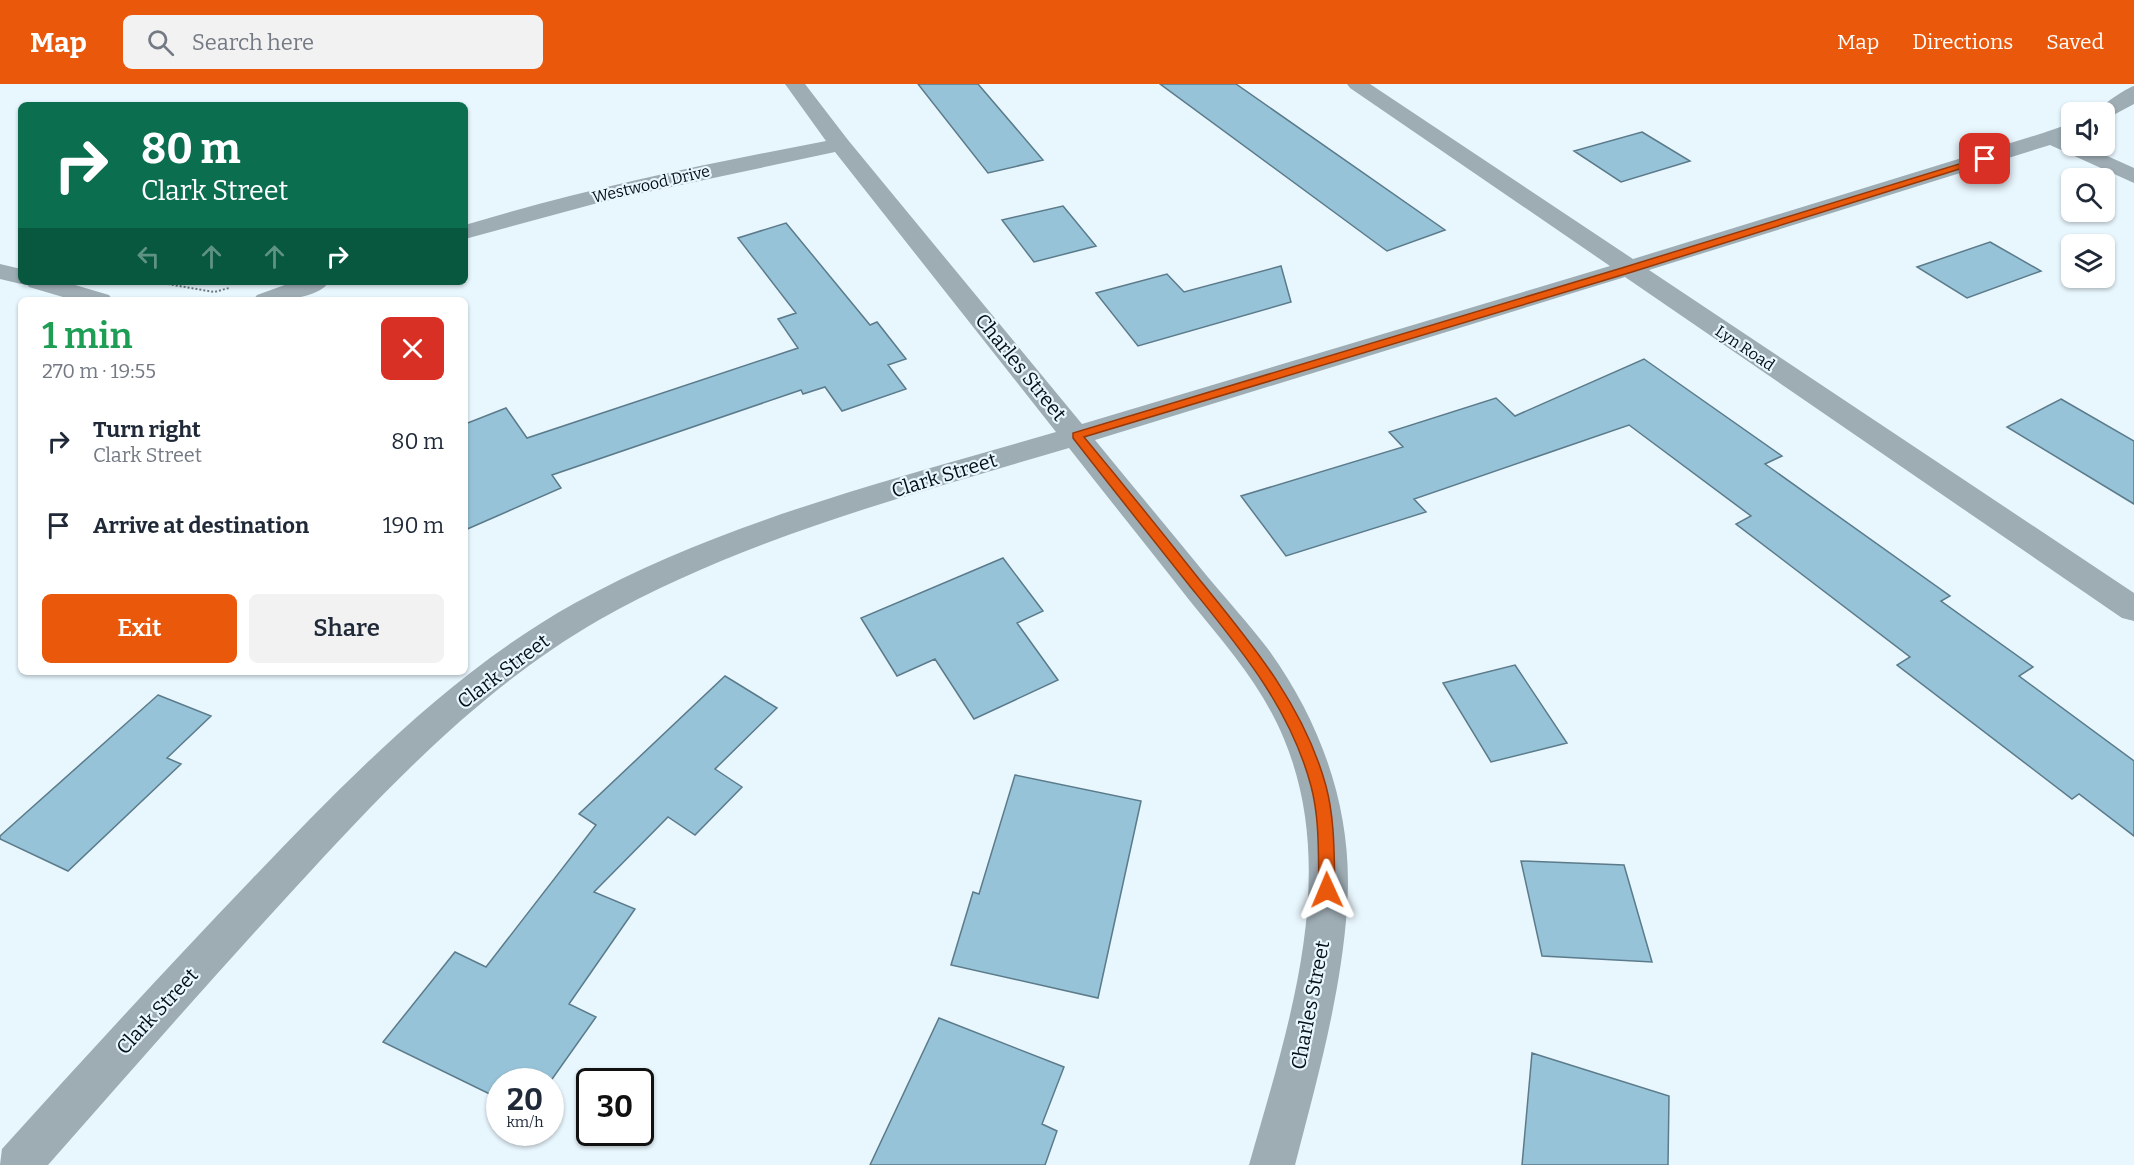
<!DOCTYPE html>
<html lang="en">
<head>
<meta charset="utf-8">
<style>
	:root { --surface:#fff; --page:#f2f2f3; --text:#1f2937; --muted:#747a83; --accent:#ea580c }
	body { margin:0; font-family:Bitter,serif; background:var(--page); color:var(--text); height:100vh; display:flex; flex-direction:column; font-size:22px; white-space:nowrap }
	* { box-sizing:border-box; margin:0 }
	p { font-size:20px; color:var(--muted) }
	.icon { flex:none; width:33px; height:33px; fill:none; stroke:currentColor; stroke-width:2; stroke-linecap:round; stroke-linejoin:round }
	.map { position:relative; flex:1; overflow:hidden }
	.panel { position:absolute; left:18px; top:213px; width:450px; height:378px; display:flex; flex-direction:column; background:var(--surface); border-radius:9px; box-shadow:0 2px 4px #0004 }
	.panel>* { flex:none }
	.guide { position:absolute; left:18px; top:18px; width:450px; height:183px; border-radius:9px; box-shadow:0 2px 4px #0004; background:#0b6e4f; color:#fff; overflow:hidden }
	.fabs { position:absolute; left:2061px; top:18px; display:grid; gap:12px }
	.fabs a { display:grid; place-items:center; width:54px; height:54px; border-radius:9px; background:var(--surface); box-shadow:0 2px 4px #0004; font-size:30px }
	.speed { position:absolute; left:486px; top:984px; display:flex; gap:12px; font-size:30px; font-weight:700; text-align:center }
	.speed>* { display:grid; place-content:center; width:78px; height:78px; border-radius:50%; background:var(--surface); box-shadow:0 2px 4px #0004; line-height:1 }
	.speed small { font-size:15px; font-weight:400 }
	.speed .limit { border:3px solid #111; border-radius:9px; background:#fff; color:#111 }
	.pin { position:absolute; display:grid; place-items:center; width:51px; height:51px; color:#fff; margin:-26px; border-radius:12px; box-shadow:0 3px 9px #0006 }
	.me { position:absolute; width:66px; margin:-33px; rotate:359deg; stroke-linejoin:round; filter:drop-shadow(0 0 4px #0008) }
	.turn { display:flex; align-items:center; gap:21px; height:126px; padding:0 24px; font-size:27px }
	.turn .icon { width:78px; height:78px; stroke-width:2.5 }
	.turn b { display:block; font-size:42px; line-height:51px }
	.lanes { display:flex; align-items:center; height:57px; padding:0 24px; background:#0003; justify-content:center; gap:30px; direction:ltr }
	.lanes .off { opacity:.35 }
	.round { display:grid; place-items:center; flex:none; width:63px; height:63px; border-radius:9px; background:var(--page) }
	.overview { display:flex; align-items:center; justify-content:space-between; height:102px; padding:0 24px }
	h1 { font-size:36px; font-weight:600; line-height:45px; color:#1e9e55 }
	.primary-button { display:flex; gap:12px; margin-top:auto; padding:12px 24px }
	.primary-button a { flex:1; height:69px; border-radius:9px; background:var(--accent); color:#fff; font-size:24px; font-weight:600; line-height:69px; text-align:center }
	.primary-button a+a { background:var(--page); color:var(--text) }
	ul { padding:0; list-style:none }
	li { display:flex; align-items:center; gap:18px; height:84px; padding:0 24px }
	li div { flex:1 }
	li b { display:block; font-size:22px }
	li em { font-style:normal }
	header { display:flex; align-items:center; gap:36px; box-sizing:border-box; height:84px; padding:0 30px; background:var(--accent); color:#fff }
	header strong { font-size:28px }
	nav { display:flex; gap:33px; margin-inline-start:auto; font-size:21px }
	.search { width:420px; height:54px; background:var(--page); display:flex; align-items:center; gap:15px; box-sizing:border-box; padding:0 21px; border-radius:9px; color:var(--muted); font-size:22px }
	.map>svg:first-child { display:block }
	.building { fill:#97c3d8; stroke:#5b7b8b; stroke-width:1.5 }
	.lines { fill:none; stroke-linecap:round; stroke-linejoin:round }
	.path { stroke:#6c797f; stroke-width:2; stroke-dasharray:2 2; stroke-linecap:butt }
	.minor { fill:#9eacb4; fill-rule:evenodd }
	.route { fill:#ea580c; stroke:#983908; stroke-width:1.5 }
	.labels { text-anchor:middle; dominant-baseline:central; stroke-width:4.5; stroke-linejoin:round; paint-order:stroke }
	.far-street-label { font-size:16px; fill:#051016; stroke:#e8f6fd }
	.street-label { font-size:20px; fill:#051016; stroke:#e8f6fd }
</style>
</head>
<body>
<header>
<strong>Map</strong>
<div class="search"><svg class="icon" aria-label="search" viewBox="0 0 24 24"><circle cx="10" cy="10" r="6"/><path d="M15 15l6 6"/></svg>Search here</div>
<nav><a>Map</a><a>Directions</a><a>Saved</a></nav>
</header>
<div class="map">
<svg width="2134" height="1081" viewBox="0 0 2134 1081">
	<rect width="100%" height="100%" fill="#e8f6fd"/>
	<path class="building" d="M918,0H978L1043,76L988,89Z
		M1160,0H1236L1445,146L1387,167Z
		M1642,48L1690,77L1621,98L1574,67Z
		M1063,122L1096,162L1034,178L1002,136Z
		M786,139L870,241L877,238L906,275L888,281L906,305L842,327L825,303L803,310L801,306L552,391L561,404L465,446V340L506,324L527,354L798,264L778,235L796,229L738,154Z
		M1990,158L2041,187L1967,214L1917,183Z
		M1281,182L1291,218L1138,262L1096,209L1167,190L1184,208Z
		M1644,275L1782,372L1765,380L1950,512L1941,517L2033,583L2019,592L2134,677V752L2079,710L2072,715L1897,581L1910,573L1736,440L1751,432L1629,341L1414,415L1426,428L1286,472L1241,412L1403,363L1389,348L1496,314L1515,332Z
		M2061,315L2134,357V420L2007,343Z
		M1003,474L1043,527L1017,539L1058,596L974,635L935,575L897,592L861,534Z
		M1515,581L1567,659L1491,678L1443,599Z
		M725,592L777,624L715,685L742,703L695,751L668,733L594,808L635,825L569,920L596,933L550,998H500V1015L383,958L455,868L486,883L596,741L579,730Z
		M158,611L211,632L167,674L181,680L68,787L0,755V752Z
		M1015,691L1141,717L1098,914L951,881L973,808L979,810Z
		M1521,777L1624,781L1652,878L1542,872Z
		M939,934L1064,983L1042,1040L1057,1047L1045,1081H870Z
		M1532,969L1669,1012L1668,1081H1522Z"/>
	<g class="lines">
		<path class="path" d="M156,198L214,208L229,204"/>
		<path class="minor" d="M785,0H805L848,56L1082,340L1610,182L1350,4L1347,0H1370L1633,175L2043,49L2072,39V53L2069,54L2072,55V62H2085L2134,84V99L2050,61L1649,186L2134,509V537L2122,534L1625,193L1095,356C1132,401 1170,447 1207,492C1227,516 1249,540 1268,565C1323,641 1354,730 1347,824C1341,911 1317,996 1295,1081H1249C1287,946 1341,792 1284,655C1263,603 1225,560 1190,517C1150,466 1109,415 1069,364C910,411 744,454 599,536C482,603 387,704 296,803C212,894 130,988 48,1081H0L2,1065C84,974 167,884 252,795C349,694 451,588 575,519C724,437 894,395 1056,348L835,68L605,117L465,155V141C584,105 705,80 826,57Z
			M2134,2V20L2104,36V28H2095C2101,22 2126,4 2134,2Z
			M0,180L21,185V198H65L109,211L113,216H73L29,203L26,199L21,200L0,195Z
			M293,198H329C316,217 274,216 253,216L257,211Z"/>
	</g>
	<path class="route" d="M1985,72L1989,75L1988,76L1632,188L1084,353C1123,400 1161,447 1199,495C1251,559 1304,621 1326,702C1335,736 1334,771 1335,806L1333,811L1327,814L1321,811L1319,806C1318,771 1320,736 1311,702C1290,623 1239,563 1189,501C1150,452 1111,403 1073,354V349L1625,183Z"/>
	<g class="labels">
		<g class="far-street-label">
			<text transform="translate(651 100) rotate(-13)">Westwood Drive</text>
			<text transform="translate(1745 264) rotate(34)">Lyn Road</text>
		</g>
		<g class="street-label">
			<text transform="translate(1021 283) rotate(51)">Charles Street</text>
			<text transform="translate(944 391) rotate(-17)">Clark Street</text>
			<text transform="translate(503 587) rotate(-37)">Clark Street</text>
			<text transform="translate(1310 921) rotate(-79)">Charles Street</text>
			<text transform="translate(157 927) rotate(-47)">Clark Street</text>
		</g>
	</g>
</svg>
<div class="fabs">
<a><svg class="icon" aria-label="sound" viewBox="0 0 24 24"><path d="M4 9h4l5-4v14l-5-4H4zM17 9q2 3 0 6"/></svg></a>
<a><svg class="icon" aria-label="search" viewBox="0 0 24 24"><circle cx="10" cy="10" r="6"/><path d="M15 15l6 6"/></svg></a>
<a><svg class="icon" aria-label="layers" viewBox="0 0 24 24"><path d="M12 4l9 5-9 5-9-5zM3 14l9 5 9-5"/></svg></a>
</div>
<div class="speed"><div>20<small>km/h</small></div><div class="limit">30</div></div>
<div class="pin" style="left:1985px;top:75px;background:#d93025"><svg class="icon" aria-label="arrive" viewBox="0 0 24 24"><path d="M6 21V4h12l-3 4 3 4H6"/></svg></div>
<svg class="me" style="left:1327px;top:806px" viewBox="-20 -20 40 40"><path d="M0-17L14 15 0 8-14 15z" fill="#ea580c" stroke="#fff" stroke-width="4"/></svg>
<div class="guide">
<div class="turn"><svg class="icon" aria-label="right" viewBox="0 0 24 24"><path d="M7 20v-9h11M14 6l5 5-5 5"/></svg><div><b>80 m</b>Clark Street</div></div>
<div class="lanes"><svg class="icon off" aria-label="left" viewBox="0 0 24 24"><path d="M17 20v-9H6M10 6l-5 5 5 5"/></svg><svg class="icon off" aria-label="ahead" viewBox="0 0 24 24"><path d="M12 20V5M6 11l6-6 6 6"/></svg><svg class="icon off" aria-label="ahead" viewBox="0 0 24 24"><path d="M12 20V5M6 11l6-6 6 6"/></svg><svg class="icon" aria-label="right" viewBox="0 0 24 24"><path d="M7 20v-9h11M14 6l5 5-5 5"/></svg></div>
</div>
<section class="panel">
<div class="overview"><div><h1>1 min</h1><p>270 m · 19:55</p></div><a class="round" style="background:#d93025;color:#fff"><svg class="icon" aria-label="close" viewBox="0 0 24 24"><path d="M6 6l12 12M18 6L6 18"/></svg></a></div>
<ul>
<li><svg class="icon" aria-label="right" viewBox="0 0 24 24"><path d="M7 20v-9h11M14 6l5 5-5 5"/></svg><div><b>Turn right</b><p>Clark Street</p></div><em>80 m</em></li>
<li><svg class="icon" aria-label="arrive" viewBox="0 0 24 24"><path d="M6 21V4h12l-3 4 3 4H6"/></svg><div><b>Arrive at destination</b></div><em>190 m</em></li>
</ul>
<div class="primary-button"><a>Exit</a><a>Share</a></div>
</section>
</div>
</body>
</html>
